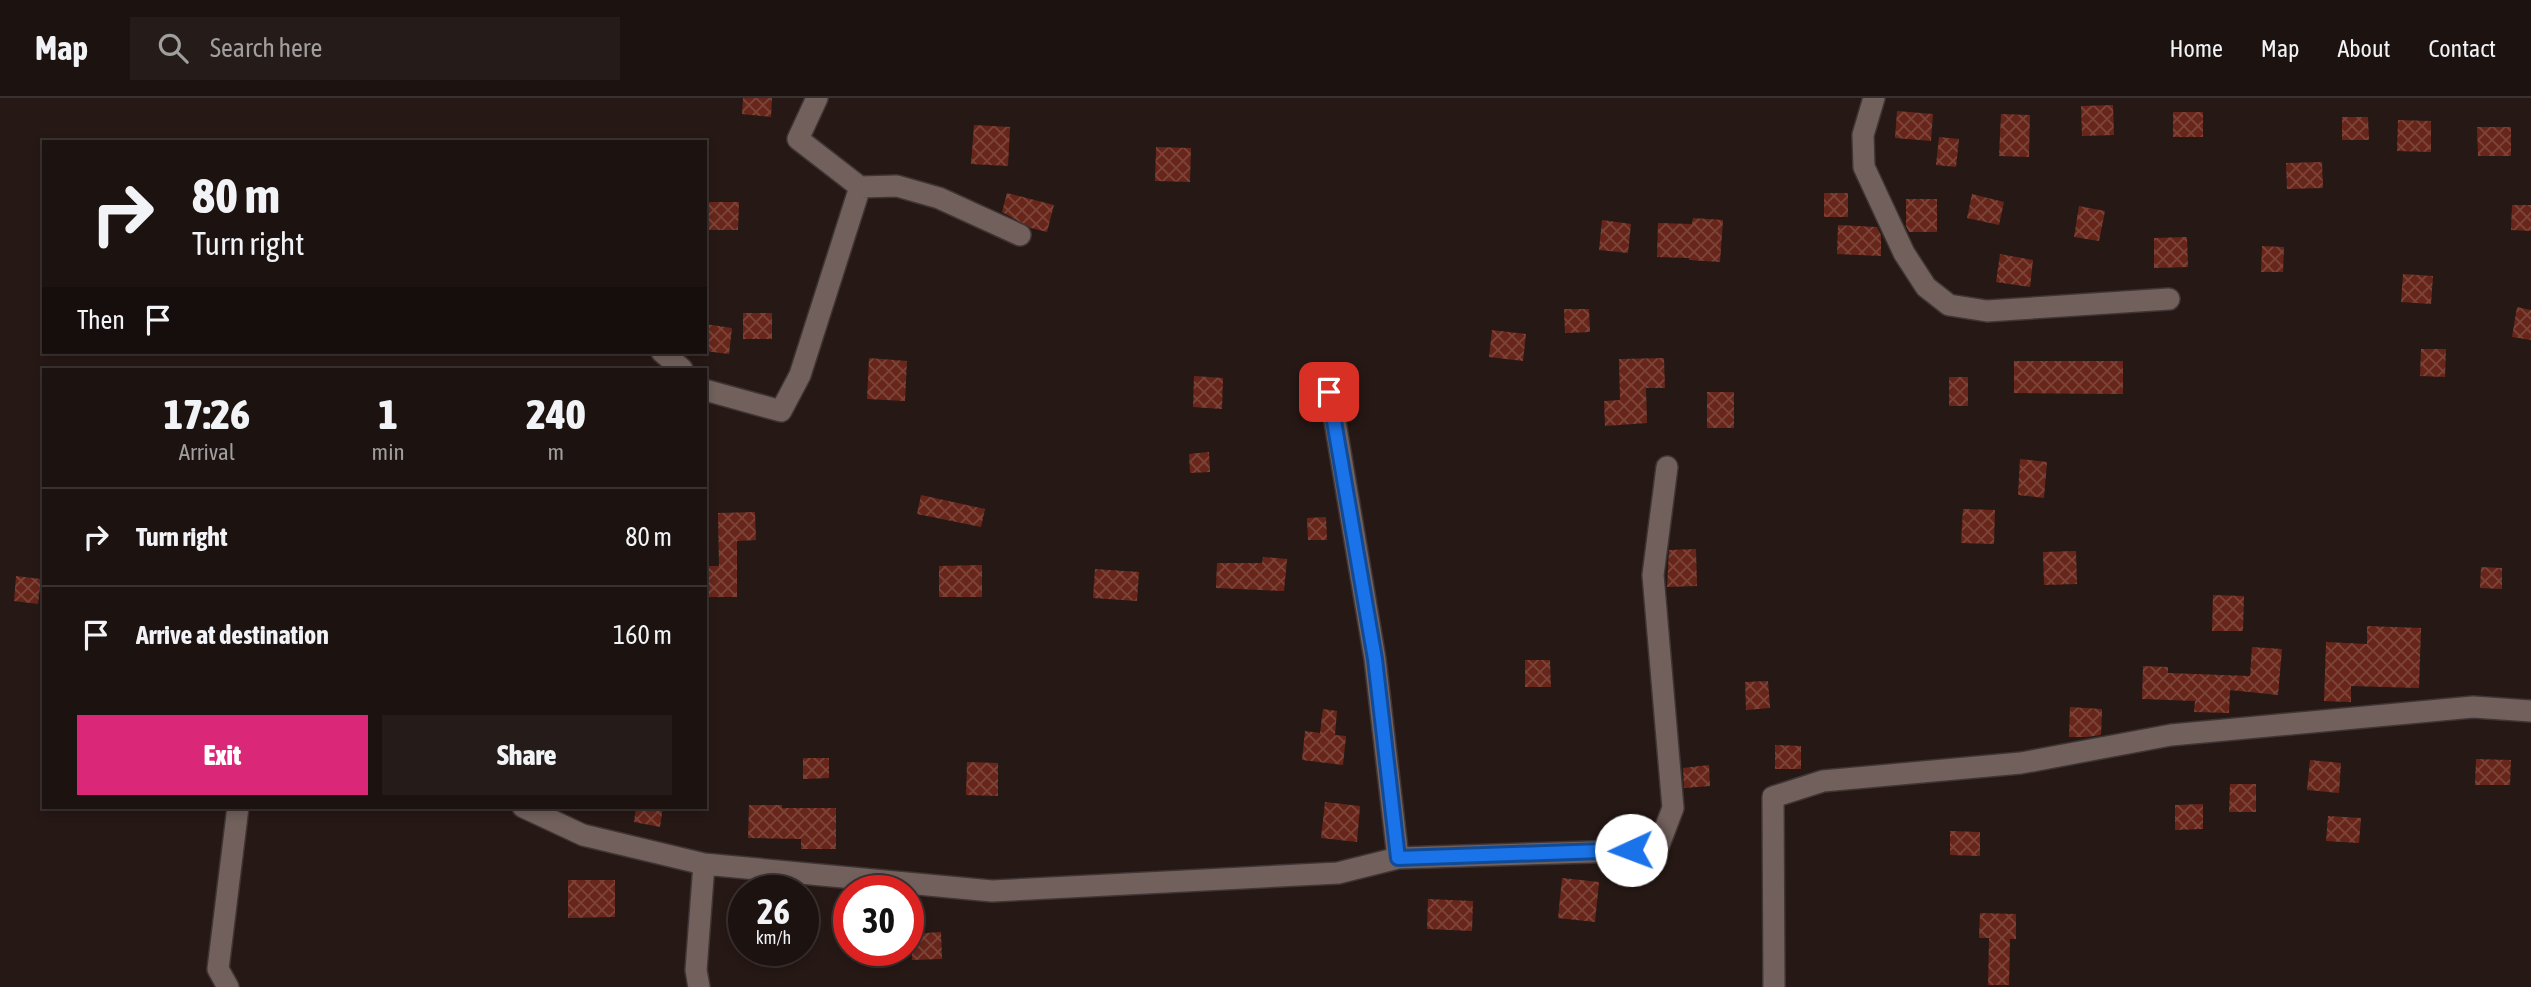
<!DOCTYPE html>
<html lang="en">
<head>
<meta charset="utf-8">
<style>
	:root { --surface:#1c1210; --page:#251b19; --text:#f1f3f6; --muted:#a09e9f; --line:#3a3230; --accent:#db2777 }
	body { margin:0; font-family:"Asap Condensed",sans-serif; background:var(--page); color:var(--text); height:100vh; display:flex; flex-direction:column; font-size:26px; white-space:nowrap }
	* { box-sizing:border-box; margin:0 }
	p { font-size:23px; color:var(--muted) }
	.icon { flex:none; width:38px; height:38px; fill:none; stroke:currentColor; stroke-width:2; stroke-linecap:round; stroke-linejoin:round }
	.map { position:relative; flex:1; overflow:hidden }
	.side { position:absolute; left:42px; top:270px; width:665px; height:441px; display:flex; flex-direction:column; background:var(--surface); border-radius:0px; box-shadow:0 4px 10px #0003,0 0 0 2px var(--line) }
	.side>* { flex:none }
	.banner { position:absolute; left:42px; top:42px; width:665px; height:214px; border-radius:0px; box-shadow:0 4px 10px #0003,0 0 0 2px var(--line); background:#1c1210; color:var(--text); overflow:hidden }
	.speed { position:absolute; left:728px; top:777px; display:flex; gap:14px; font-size:35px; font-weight:700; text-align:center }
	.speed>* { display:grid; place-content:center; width:91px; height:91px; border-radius:50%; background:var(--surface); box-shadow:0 4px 10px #0003,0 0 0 2px var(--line); line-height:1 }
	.speed small { font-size:18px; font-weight:400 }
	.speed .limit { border:10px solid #d22; background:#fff; color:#111 }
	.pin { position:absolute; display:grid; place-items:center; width:60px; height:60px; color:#fff; margin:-30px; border-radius:14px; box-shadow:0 4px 10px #0006 }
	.me { position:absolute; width:77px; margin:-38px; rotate:268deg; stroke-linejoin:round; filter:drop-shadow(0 0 5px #0008) }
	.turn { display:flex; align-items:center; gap:24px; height:147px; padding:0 35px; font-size:32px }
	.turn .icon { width:91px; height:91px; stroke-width:2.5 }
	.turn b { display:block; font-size:49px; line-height:60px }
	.then { display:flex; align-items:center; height:66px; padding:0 35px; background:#0003; gap:14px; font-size:26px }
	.eta { display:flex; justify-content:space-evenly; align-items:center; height:119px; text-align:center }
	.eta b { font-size:42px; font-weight:800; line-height:49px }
	.primary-button { display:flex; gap:14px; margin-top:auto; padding:14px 35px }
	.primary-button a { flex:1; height:80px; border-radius:0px; background:var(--accent); color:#fff; font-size:28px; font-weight:800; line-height:80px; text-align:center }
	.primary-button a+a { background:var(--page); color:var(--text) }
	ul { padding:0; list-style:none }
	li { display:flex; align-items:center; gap:21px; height:98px; padding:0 35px; border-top:2px solid var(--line) }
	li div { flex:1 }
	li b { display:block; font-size:26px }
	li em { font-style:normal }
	header { display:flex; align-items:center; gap:42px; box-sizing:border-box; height:98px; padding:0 35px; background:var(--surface); border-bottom:2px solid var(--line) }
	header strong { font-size:33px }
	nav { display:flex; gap:38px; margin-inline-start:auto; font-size:24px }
	.search { width:490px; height:63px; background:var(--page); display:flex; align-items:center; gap:18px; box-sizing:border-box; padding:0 24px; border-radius:0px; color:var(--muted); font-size:26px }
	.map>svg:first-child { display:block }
	.building { fill:url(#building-cross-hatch) }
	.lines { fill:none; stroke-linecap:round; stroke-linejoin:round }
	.minor-casing { stroke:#3f3534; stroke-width:24 }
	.minor { stroke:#71605c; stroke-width:21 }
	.route-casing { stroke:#114b97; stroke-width:18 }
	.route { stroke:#1a73e8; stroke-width:12 }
</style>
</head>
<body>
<header>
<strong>Map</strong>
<div class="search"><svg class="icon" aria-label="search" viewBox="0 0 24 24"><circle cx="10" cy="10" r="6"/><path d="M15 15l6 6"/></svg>Search here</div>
<nav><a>Home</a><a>Map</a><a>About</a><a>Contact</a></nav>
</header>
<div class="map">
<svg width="2531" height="889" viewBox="0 0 2531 889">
	<defs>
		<pattern id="building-cross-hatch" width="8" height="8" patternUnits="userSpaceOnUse" patternTransform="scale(1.75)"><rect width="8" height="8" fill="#68261a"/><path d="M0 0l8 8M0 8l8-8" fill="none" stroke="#7d453a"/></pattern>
	</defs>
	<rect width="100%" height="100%" fill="#261815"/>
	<path class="building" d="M743,0H772L771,19L742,16Z
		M2113,7L2114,37L2082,38L2081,8Z
		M1897,13L1933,16L1931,43L1895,40Z
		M2173,14H2203V39H2173Z
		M2001,16L2030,17L2029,59L1999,58Z
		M2342,19H2368L2369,42H2342Z
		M2398,22L2431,23V54L2397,53Z
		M974,27L1010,29L1008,68L971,66Z
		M2477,29H2511V58H2478Z
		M1939,39L1959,41L1956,69L1936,67Z
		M1156,49L1191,50L1190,84L1155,83Z
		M2322,64L2323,90L2287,91L2286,65Z
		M1007,95L1054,107L1047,134L1031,130L1002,114Z
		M1824,95H1848V119H1824Z
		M1972,96L2004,104L1999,127L1967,120Z
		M1906,101H1937V134H1909L1906,128Z
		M708,104H739L738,132H707Z
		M2512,107H2531V133L2511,132Z
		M2079,108L2105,113L2099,143L2074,139Z
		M1693,120L1723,122L1720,164L1689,162V160L1657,159L1658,125L1692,126Z
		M1602,122L1631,126L1628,155L1599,152Z
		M1838,127L1877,129L1881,137V158L1837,156Z
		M2187,139L2188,169L2154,170V140Z
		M2262,148L2284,149L2283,174H2261Z
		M2000,156L2033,162L2030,189L1996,184Z
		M2403,176L2433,178L2431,206L2401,204Z
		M2517,209L2531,212V242L2512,239Z
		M1564,211H1589L1590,234L1565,235Z
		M743,215H772V241H743Z
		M705,226L732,230L729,256L705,253Z
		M1492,232L1526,236L1523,263L1489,259Z
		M2421,251H2446L2445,279L2420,278Z
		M869,260L907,263L905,303L867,301Z
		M1664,260L1665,290H1646L1647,325L1605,328L1604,303L1620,302L1619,261Z
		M2014,263H2123V296L2014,295Z
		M1194,278L1223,280L1222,311L1193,309Z
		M1949,279H1968V308H1949Z
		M1707,294H1734V330H1707Z
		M1209,354L1210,374L1190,375L1189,356Z
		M2020,361L2047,364L2044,400L2018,397Z
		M921,397L985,411L981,429L917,416Z
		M1963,411L1995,412L1994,446L1961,445Z
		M755,414L756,442L737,443V499H705V468H719L718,415Z
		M1326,419L1327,442H1308L1307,420Z
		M1696,451L1697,488L1667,489L1669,452Z
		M2076,453L2077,486L2044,487L2043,454Z
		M1263,459L1287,461L1284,493L1216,490L1217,465H1262Z
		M982,467V499H939V468Z
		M2481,469L2502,470V491L2480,490Z
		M1095,471L1139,474L1137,503L1093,500Z
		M16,478L41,481L38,506L14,503Z
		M2213,497L2244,498L2243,533H2212Z
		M2367,528L2421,530L2419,590L2351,588V604L2324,603L2326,544L2367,546Z
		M2252,549L2282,551L2278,597L2230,592L2229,615L2194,614L2195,603L2142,601L2143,568L2168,569V575L2250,578Z
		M1525,562H1550L1551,589H1525Z
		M1768,583L1770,610L1746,612L1745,584Z
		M2070,609L2102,611L2101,637L2086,639H2069Z
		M1323,611L1337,613L1335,637L1346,638L1343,667L1302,662L1305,633L1320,635Z
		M1775,647L1801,648V671H1775Z
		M803,660H829V680L803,681Z
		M2476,661L2511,662L2510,687H2475Z
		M2310,662L2341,665L2339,695L2307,692Z
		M967,664L998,665V698L966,697Z
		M1709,667L1710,688L1684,690L1683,670Z
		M2230,686H2256V714H2229Z
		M1325,704L1360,708L1357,744L1321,740Z
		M2203,706V731L2175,732V707Z
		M749,707H782V710H836V751H801V741L748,740Z
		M636,709H663L660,729L634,724Z
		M2328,718L2361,720L2359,745L2326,743Z
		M1950,733L1980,734V758L1950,757Z
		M1562,780L1599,784L1595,824L1558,820Z
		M568,782H615V819L568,820Z
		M1428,801L1473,803L1472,833L1427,831Z
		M1980,815L2016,816V841H2010L2009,887H1988L1989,840H1979Z
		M941,834L942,861L912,862L911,836Z"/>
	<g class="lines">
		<g class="minor-casing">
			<path id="minor" d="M817,0L798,41L860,89L897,88L939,100L1020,137
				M1874,0L1863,37L1864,69L1904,155L1926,189L1949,207L1987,213L2169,201
				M662,254L682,271
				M705,292L781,313L800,277L860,89
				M1330,294L1375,561L1398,760
				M523,709L583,737L704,766L992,793L1338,775L1398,760L1657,752L1673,710L1653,477L1667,369
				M228,889L218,871L238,709
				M699,889L696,872L704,766
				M1774,889L1773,699L1823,683L2021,665L2171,637L2473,609L2531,613"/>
		</g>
		<use href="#minor" class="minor"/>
	</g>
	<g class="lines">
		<g class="route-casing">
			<path id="route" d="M1329,294L1375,561L1398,760L1631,752"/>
		</g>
		<use href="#route" class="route"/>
	</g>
</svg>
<div class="speed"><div>26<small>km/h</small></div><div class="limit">30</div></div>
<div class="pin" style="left:1329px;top:294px;background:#d93025"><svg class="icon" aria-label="arrive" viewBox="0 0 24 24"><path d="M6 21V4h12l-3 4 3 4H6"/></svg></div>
<svg class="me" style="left:1631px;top:752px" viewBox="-20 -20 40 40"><circle r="19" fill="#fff"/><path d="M0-13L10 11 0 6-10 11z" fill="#1a73e8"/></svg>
<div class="banner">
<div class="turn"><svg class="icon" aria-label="right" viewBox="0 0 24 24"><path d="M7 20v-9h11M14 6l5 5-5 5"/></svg><div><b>80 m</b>Turn right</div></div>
<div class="then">Then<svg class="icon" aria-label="arrive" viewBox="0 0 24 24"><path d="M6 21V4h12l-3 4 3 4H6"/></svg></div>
</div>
<section class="side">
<div class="eta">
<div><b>17:26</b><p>Arrival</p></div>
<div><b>1</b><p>min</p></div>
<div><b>240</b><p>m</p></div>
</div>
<ul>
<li><svg class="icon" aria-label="right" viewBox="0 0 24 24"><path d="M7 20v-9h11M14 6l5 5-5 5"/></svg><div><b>Turn right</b></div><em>80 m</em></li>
<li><svg class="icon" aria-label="arrive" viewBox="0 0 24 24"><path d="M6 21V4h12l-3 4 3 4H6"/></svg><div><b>Arrive at destination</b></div><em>160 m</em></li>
</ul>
<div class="primary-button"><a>Exit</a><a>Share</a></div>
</section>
</div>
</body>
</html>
